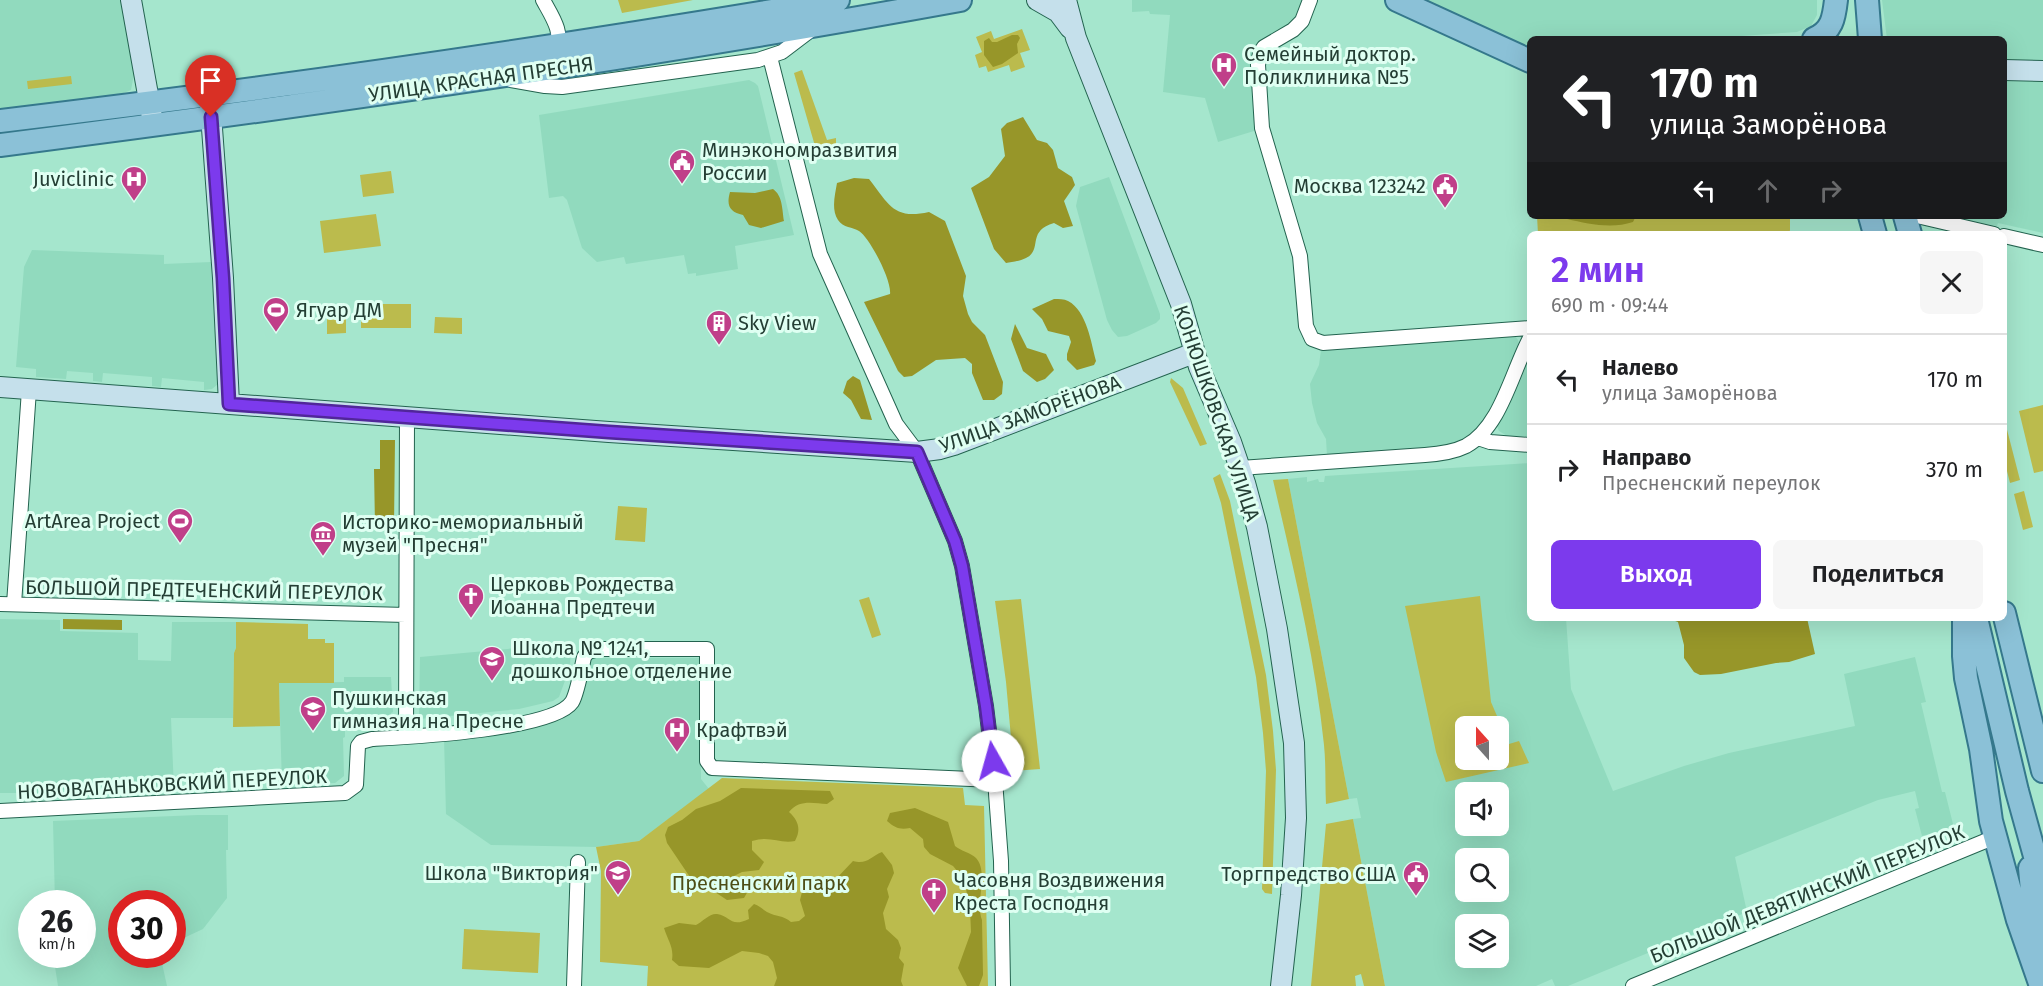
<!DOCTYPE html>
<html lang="ru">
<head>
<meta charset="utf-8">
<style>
	:root { --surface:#fff; --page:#f6f6f6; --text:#202124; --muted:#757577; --line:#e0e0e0; --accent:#7c3aed }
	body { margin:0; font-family:"Fira Sans",sans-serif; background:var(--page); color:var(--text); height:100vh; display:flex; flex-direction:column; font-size:22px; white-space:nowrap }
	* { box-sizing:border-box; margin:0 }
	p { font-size:20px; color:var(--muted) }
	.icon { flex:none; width:33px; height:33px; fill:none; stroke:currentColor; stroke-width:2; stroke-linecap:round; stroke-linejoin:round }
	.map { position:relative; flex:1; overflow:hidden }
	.drawer { position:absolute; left:1527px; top:231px; width:480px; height:390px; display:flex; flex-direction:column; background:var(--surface); border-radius:9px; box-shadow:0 6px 24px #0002 }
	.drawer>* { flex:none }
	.top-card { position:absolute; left:1527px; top:36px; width:480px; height:183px; border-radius:9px; box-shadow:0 6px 24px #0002; background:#202124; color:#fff; overflow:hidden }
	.needle { width:39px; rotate:339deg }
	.fabs { position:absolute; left:1455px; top:716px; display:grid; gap:12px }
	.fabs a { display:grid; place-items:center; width:54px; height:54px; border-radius:9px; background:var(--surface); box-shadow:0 6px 24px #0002; font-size:30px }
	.speed { position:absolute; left:18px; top:890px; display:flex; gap:12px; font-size:30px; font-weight:700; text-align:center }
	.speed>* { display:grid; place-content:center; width:78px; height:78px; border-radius:50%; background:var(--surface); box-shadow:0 6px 24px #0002; line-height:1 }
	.speed small { font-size:15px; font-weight:400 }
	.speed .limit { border:9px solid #d22; background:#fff; color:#111 }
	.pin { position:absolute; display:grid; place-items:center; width:51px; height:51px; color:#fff; margin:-62px -26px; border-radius:50% 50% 50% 0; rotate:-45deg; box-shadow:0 0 6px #0007 }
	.pin .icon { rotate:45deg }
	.me { position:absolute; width:66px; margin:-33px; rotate:353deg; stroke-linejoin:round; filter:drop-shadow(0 0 4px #0008) }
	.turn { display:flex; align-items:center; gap:21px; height:126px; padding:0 24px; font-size:27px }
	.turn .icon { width:78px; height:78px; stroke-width:2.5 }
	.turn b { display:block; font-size:42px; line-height:51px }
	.lanes { display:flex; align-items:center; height:57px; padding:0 24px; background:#0003; justify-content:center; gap:30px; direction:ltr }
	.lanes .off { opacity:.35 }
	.round { display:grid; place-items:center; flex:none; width:63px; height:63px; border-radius:9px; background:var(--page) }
	.overview { display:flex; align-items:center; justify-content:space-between; height:102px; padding:0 24px }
	h1 { font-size:36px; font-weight:600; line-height:45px; color:var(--accent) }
	.action { display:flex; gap:12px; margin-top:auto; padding:12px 24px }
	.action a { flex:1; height:69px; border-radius:9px; background:var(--accent); color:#fff; font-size:24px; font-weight:600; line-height:69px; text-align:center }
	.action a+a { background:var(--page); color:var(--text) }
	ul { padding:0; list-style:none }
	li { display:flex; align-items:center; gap:18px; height:90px; padding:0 24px; border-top:2px solid var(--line) }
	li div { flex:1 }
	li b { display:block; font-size:22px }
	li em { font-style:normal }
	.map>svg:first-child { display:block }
	.built { fill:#91dabe; fill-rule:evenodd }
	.green { fill:#bbbb4d; fill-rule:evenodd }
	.forest { fill:#979629 }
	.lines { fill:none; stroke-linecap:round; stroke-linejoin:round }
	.street-casing { stroke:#23634f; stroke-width:16 }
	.secondary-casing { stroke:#23634f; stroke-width:22 }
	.primary-casing { stroke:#35788c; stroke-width:26 }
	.street { stroke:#fff; stroke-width:14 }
	.secondary { stroke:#c5e0eb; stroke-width:20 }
	.primary { stroke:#8bc1d7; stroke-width:22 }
	.route-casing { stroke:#51269a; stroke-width:15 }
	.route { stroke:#7c3aed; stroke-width:10 }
	.labels { text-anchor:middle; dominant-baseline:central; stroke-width:6; stroke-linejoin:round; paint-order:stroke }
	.poi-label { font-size:20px; fill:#243e34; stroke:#dffff2; text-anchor:start }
	.street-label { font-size:20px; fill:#243e34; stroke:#dffff2 }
	.park-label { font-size:20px; fill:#4d4d15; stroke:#dffff2 }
</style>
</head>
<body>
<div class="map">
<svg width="2043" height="986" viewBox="0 0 2043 986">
	<rect width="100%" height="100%" fill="#a5e6cd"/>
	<path class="built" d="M0,0H122L134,74L131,90L121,94L0,109Z
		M1132,0H1305L1298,19L1263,41L1254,131L1218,142L1205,98L1163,92L1170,15L1150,14L1149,11L1132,12Z
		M1425,0H1817V15L1811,26L1797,32L1700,39H1530V48L1507,40Z
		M1882,0H2043V64H2004V39H1887Z
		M749,80L755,83L758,86L794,235L735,246L738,269L696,276V273L688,274L684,255L626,264L624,257L597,262L582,248L567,200L563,196L549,198L539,115Z
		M2004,81L2043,82V233L1998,223L1997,226L1966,220L1964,217L2004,216Z
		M1109,177L1160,314V319L1156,323L1127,336L1118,337L1112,330L1107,320L1076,206L1080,187Z
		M32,250L164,255V264L211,262L218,384L212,389L204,390V382L162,378L161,387L152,386V377L103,373L102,382L93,381V373L67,371L66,379L36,377V369L16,367L24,267Z
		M1515,336L1518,340L1519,345L1495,399L1482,422L1472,434L1461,442L1432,449L1327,456L1326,439L1317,423L1312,403L1310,384L1319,365L1321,350Z
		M1530,354V436H1507L1499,431L1496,424Z
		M1530,463V618H1566L1571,689L1613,791L1684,766L1729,753L1855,726L1844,674L1915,657L1926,702L1921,703L1942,792H1945L1954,828L1922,836L1915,809L1919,808L1915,791L1878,800L1735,857L1747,912L1568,986H1555L1552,979L1536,986H1385L1353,819L1361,818L1357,798L1349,799L1288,479L1307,477V482L1318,479L1319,482H1324L1325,476ZM1466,726H1498V759H1466ZM1466,792H1498V825H1466ZM1466,858H1498V891H1466ZM1466,924H1498V957H1466Z
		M0,619L60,620V631L138,633V660L171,661L172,622H236V648L234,653L233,718H171L174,790L100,793L97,788L85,789L56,790L55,796H30V793H0Z
		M571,643L570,667L559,697L553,701L519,709L419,719L420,657Z
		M591,658H700L701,779L709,789L639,841L596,847L491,845L446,814L444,738L539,726L573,713L584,688Z
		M344,677H391L393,712L391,713L392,727H359L358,724H345V737L343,738L344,776L335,783L282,785L279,683L344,682Z
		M198,815H228V850H226L227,898L203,929L173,943L172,903H122V954H160L167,986H58L53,954H82V903H55L53,821Z"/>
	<path class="green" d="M618,0H693L622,13Z
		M1022,29L1030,50L1020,53L1025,67L1011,72L1009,65L988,72L986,66L979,68L975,55L982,52L976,37L991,31L994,39Z
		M802,70L827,140L836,138V146L817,153L794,73Z
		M71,76L72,84L28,89L27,81Z
		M391,171L394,193L363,197L360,175Z
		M376,214L381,246L324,253L320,221Z
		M1537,216H1790V230L1789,234H1538Z
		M361,304H411V328H361Z
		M327,313H346V333L327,334Z
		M435,317L462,318V334L434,333Z
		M1171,378L1183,388L1207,444L1200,446L1170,382Z
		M2043,405V471L2034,473L2019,411Z
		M2004,418L2020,480L2010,483L2004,459Z
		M1220,474L1230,501L1266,675L1273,731L1276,770L1272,894L1265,893L1262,889L1266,771L1263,733L1256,677L1221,503L1213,478Z
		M1288,479L1349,799L1326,804C1325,784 1326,764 1324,745C1315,656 1293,567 1273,480Z
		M2024,491L2033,527L2023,530L2014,494Z
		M618,506L647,508L645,542L615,540Z
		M1480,596L1491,702L1509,744L1519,741L1529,763L1446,782L1436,752L1405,606ZM1466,726H1498V759H1466Z
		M869,597L881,635L872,638L859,600Z
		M1021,599L1040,769L1014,771L1006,682L995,601Z
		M236,622L308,624V639H325V643H334V683H279L280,726L233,727L234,653L236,648Z
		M722,778L963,788L965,805L984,806L988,986H647L648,966L600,962L601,871L596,847L639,841Z
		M1353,819L1385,986H1364L1361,974L1355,976L1356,986H1311L1326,824Z
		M464,929L540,933L538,973L462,969Z"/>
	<path class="forest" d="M1012,35H1018L1020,38L1017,44L1018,53L1002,64L993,67L984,55V41L989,38L992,42H997Z
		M1023,117L1037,140L1047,143L1053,150L1058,168L1072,177L1075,185L1064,201L1073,226L1063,228L1054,223C1026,231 1043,250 1026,258C1020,261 1012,262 1006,263L994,249L971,188L989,177L1005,156L1001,129L1007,123Z
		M854,178L869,179C889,204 893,220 929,212L945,221L966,276L963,296L968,314L972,322L985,335L1003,382L1002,394L994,400H983L972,373V364L965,358L936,360L912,376L904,377L898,371L864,302L890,294C892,281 870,238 859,231C853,227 843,228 838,220C831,209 835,195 837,183Z
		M773,189C783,196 782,210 784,221L761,228L749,225L743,215C730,212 726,206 730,192L755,193Z
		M1567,216H1636L1633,222C1612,229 1588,224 1567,219Z
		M1054,299C1059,299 1064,299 1068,301C1087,311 1091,343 1096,361L1094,365L1077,370L1067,360V354L1071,342L1069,336L1048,331L1042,319L1032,309Z
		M1015,324L1027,348L1046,354L1054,370L1045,379L1037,382L1023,371L1011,339Z
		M853,376L860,380L872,420L861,419L851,400L843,393L847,381Z
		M380,440H395L394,526H375L374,469H380Z
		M1642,618H1807L1815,654L1789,662L1776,663L1721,674L1700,675L1694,672L1684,658V645L1678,622L1667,618L1644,620Z
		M63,619L122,620V630L63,629Z
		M741,788L830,791L834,799L827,804C813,803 799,799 789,812C799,821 801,830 795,841C779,844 770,835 752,841V850L764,862L759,870L742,872L734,876L737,885L748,891L744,898L727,900L712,890L696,886L667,843L665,835L668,827L682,820L696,809L720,801Z
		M915,808L948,822L955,846C961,851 971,853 976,858C989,872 975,903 982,920L983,975L979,986H967L958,968L971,932L970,909L964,879L953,866L930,854L924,847L923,839L910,828C900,830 895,828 887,821L890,813Z
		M882,852L892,865L894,873L887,889L889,897L883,913L886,929L898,940L901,948L899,958L904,964L901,981L903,986H774L777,978L773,962L768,956L759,953L742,951L709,968L679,966L672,960C674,947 668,941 664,928L679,923L696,925C702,922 710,913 717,914C731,916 730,928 749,919L748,910L754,904C760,906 762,909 767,912C776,917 783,915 791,922L799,921L805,916L800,900L802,892L817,884L834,881L853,861C867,865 870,857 882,852Z"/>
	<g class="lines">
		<g class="street-casing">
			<path id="street" d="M543,0C551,15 565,34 555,50
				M1310,0L1302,21L1293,30L1264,47L1260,53L1258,65L1262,128L1300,256L1306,326L1312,339L1323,343L1530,328
				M770,57L820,254L896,424L917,452L955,541L962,566L986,706L995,780L1001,861L1003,986
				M511,80L545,86L562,87L758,60L782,52L811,30
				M1917,216L1994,234
				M2004,236L2043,245
				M1478,438L1490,442L1530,445
				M1240,468L1425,455C1439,454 1454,452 1466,446C1501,427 1512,371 1530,338
				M0,604L406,615
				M14,604L29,390
				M406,737L407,418
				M0,811L345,793L356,785L358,746L361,742L372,739C408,737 553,730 572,702C577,694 582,667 584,657L588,652L598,649H707V761L712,768L995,780
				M574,986L578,862
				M1633,986L1995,837"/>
		</g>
		<g class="secondary-casing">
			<path id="secondary" d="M131,0L152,117
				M1037,0L1058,12L1070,28
				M1066,0L1076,38L1181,304L1199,367L1231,442L1245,483L1257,527L1277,629L1294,743L1296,818L1291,895L1281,986
				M2004,70L2043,71
				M210,101L223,278L229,404
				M0,387L609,432L917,452L940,449L954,445L1194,353"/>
		</g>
		<g class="primary-casing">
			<path id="primary" d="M1397,0L1530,61
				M1867,0L1870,39
				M1814,39C1832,31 1834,18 1836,0
				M0,121C280,88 560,47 838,0
				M0,145C321,104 641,58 960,0
				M1870,216L1875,234
				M1905,216L1910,234
				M2004,613L2043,771
				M1964,618V656L1966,678L1981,749L1991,821L2018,920L2041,986
				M1976,618L2017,791L2043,885
				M2030,868L2032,891L2043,952"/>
		</g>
		<use href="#street" class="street"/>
		<use href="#secondary" class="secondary"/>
		<use href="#primary" class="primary"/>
	</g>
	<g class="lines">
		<g class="route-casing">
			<path id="route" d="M211,117L223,278L229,404L609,432L917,452L955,541L962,566L986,706L993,761"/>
		</g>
		<use href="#route" class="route"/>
	</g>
	<defs>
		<g id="hospital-pin" transform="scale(1.35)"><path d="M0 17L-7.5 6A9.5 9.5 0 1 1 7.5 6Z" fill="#c03f89" stroke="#dffff2"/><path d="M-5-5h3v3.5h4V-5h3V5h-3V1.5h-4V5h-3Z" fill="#fff"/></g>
		<g id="civic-pin" transform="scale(1.35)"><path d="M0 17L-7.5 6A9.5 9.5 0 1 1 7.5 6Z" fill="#c03f89" stroke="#dffff2"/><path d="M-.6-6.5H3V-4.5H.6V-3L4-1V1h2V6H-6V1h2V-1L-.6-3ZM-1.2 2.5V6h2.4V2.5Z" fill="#fff"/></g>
		<g id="stadium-pin" transform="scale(1.35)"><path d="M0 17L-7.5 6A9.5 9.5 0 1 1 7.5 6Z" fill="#c03f89" stroke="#dffff2"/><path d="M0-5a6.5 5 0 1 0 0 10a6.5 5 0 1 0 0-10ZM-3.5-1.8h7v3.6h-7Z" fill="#fff"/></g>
		<g id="building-pin" transform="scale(1.35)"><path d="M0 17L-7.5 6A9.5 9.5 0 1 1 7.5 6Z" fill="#c03f89" stroke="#dffff2"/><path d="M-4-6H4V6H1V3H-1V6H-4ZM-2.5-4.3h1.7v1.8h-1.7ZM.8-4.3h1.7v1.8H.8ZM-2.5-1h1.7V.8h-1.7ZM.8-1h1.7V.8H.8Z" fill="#fff"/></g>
		<g id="museum-pin" transform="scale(1.35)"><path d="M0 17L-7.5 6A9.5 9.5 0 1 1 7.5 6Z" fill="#c03f89" stroke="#dffff2"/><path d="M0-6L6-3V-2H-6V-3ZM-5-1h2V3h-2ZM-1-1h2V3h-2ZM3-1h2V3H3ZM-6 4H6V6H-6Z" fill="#fff"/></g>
		<g id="church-pin" transform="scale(1.35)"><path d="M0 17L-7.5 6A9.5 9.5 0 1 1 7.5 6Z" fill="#c03f89" stroke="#dffff2"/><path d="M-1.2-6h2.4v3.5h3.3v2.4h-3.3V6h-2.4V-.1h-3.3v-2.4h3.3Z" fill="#fff"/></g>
		<g id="school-pin" transform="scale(1.35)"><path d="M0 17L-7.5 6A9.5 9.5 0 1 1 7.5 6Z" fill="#c03f89" stroke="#dffff2"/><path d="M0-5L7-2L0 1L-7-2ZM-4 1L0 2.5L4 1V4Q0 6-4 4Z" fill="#fff"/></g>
	</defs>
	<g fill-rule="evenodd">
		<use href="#hospital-pin" x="1224" y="65"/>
		<use href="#civic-pin" x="682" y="162"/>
		<use href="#hospital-pin" x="134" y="179"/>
		<use href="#civic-pin" x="1445" y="186"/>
		<use href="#stadium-pin" x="276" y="310"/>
		<use href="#building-pin" x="719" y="323"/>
		<use href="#stadium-pin" x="180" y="521"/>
		<use href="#museum-pin" x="323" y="534"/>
		<use href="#church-pin" x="471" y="596"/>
		<use href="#school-pin" x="492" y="659"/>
		<use href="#school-pin" x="313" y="709"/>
		<use href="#hospital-pin" x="677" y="730"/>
		<use href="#school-pin" x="618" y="873"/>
		<use href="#civic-pin" x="1416" y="874"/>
		<use href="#church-pin" x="934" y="891"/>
	</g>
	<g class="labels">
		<g class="poi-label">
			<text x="1244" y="54">Семейный доктор.<tspan x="1244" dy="23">Поликлиника №5</tspan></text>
			<text x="702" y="150">Минэкономразвития<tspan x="702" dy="23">России</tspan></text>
			<text x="114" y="179" text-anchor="end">Juviclinic</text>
			<text x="1426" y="186" text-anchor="end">Москва 123242</text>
			<text x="296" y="310">Ягуар ДМ</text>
			<text x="738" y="323">Sky View</text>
			<text x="160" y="521" text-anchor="end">ArtArea Project</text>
			<text x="342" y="522">Историко-мемориальный<tspan x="342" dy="23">музей "Пресня"</tspan></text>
			<text x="490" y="584">Церковь Рождества<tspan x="490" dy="23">Иоанна Предтечи</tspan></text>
			<text x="512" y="648">Школа № 1241,<tspan x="512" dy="23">дошкольное отделение</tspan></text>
			<text x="332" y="698">Пушкинская<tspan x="332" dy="23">гимназия на Пресне</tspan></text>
			<text x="696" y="730">Крафтвэй</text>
			<text x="598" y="873" text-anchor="end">Школа "Виктория"</text>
			<text x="1396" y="874" text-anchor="end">Торгпредство США</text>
			<text x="954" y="880">Часовня Воздвижения<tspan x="954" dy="23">Креста Господня</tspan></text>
		</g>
		<g class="street-label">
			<text transform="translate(481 79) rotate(-8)">УЛИЦА КРАСНАЯ ПРЕСНЯ</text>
			<text transform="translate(1217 413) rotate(71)">КОНЮШКОВСКАЯ УЛИЦА</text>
			<text transform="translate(1030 414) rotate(-20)">УЛИЦА ЗАМОРЁНОВА</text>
			<text transform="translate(204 590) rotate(1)">БОЛЬШОЙ ПРЕДТЕЧЕНСКИЙ ПЕРЕУЛОК</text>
			<text transform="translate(172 784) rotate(-3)">НОВОВАГАНЬКОВСКИЙ ПЕРЕУЛОК</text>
			<text transform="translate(1807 894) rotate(-22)">БОЛЬШОЙ ДЕВЯТИНСКИЙ ПЕРЕУЛОК</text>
		</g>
		<g class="park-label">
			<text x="759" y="883">Пресненский парк</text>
		</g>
	</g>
</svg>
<div class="fabs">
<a><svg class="needle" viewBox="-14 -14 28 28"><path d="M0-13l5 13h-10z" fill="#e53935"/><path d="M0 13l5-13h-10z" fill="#757577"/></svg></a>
<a><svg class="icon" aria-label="sound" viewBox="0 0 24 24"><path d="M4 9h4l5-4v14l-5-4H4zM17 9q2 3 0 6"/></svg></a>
<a><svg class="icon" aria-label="search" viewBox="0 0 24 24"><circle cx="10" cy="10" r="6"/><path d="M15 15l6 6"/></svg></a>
<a><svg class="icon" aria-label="layers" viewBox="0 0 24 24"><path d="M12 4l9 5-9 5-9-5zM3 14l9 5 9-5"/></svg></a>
</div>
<div class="speed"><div>26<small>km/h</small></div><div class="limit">30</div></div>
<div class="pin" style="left:211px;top:117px;background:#d93025"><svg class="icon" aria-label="arrive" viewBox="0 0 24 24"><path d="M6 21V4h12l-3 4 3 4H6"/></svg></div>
<svg class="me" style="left:993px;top:761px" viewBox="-20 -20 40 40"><circle r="19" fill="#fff"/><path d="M0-13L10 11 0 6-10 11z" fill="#7c3aed"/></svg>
<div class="top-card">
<div class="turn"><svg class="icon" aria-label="left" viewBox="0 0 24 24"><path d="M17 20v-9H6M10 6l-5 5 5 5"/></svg><div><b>170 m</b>улица Заморёнова</div></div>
<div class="lanes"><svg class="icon" aria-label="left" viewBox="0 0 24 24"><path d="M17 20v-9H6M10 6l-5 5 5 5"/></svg><svg class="icon off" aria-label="ahead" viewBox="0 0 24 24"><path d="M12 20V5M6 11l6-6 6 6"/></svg><svg class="icon off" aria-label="right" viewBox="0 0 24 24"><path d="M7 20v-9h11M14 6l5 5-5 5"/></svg></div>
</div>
<section class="drawer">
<div class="overview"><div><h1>2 мин</h1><p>690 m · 09:44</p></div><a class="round"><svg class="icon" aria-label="close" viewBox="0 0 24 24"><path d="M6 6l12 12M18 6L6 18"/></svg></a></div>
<ul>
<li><svg class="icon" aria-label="left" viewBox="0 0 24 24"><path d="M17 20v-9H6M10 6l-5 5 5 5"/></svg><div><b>Налево</b><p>улица Заморёнова</p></div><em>170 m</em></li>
<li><svg class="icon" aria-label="right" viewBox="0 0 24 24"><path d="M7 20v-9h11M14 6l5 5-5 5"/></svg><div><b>Направо</b><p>Пресненский переулок</p></div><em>370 m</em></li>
</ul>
<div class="action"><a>Выход</a><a>Поделиться</a></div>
</section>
</div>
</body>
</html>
